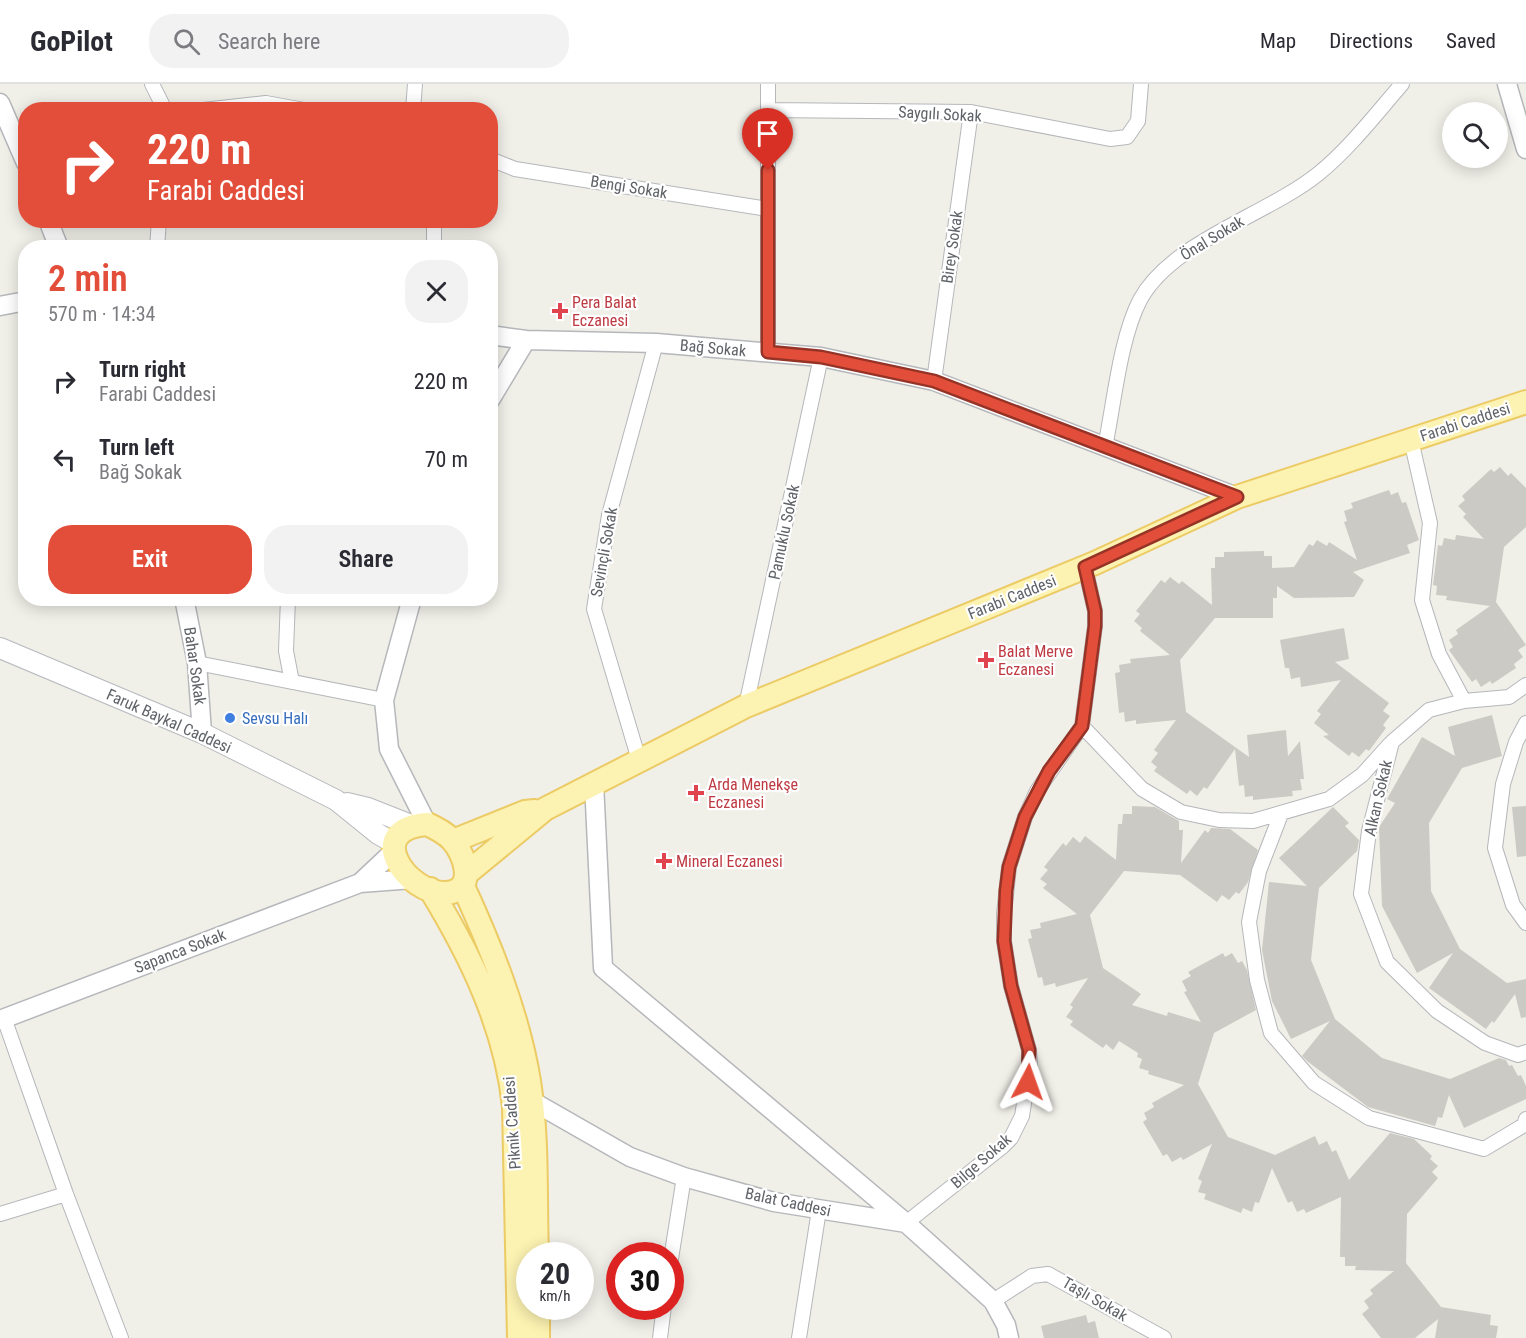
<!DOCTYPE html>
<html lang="en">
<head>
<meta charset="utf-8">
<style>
	:root { --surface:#fff; --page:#f2f2f3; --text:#2b2b33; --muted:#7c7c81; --line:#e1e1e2; --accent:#e34e3b }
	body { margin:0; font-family:"Roboto Condensed",sans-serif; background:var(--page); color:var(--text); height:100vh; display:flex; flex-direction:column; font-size:22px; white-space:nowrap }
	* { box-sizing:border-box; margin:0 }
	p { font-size:20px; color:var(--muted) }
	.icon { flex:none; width:33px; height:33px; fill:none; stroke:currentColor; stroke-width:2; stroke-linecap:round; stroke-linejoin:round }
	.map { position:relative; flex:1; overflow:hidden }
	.panel { position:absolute; left:18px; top:156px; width:480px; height:366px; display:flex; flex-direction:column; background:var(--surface); border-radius:24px; box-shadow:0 3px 15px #0003 }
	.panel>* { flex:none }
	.banner { position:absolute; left:18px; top:18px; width:480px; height:126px; border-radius:24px; box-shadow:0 3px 15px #0003; background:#e34e3b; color:#fff; overflow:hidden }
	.buttons { position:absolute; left:1442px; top:18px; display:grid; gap:12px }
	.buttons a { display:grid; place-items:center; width:66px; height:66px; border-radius:50%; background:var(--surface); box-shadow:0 3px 15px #0003; font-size:30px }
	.speed { position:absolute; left:516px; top:1158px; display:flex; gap:12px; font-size:30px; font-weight:700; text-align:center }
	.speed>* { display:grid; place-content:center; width:78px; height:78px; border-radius:50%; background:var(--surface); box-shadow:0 3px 15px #0003; line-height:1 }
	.speed small { font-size:15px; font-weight:400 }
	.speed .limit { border:9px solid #d22; background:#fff; color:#111 }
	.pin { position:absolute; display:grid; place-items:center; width:51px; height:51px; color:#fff; margin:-62px -26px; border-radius:50% 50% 50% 0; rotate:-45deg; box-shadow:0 0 6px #0007 }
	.pin .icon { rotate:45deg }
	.me { position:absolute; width:66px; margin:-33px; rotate:4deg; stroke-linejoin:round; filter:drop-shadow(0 0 4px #0008) }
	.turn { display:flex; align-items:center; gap:21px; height:126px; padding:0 30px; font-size:27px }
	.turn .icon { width:78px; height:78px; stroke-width:2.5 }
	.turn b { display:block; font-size:42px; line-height:51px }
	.round { display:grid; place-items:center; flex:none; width:63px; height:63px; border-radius:24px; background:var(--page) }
	.overview { display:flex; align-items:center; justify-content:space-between; height:102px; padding:0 30px }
	h1 { font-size:36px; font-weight:600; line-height:45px; color:var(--accent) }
	.primary-button { display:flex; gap:12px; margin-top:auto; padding:12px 30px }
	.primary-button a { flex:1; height:69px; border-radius:24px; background:var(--accent); color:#fff; font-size:24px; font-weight:600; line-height:69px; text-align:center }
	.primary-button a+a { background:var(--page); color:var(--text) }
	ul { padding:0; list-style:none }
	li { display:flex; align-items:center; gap:18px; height:78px; padding:0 30px }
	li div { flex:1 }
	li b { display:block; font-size:22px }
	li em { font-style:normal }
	header { display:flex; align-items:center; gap:36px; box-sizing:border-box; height:84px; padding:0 30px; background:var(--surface); border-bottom:2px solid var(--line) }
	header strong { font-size:28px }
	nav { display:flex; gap:33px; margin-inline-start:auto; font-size:21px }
	.search { width:420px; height:54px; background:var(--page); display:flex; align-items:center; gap:15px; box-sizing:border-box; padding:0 21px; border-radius:24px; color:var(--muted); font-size:22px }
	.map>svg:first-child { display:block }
	.building { fill:#cccac4 }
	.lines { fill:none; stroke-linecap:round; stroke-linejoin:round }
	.minor-casing { stroke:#b5b7bb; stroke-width:16 }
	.tertiary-casing { stroke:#b5b7bb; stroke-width:21 }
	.secondary-casing { stroke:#b6b9be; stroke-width:22 }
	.primary-casing { stroke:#eccb65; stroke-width:26 }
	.minor { stroke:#fff; stroke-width:14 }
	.tertiary { stroke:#fff; stroke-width:18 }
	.secondary { stroke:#fff; stroke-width:20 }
	.primary { stroke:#fcf2b1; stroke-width:22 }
	.route-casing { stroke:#943326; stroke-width:15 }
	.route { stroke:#e34e3b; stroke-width:10 }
	.health-dot { fill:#e0444e; stroke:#fff; stroke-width:2 }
	.shop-dot { fill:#3f7fe0; stroke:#fff; stroke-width:2 }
	.labels { text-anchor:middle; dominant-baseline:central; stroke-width:4.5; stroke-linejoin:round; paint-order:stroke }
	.street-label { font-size:16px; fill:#5f6267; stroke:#fff }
	.health-label { font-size:16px; fill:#be3a42; stroke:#fff; text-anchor:start }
	.shop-label { font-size:16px; fill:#366cbe; stroke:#fff; text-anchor:start }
</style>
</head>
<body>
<header>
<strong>GoPilot</strong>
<div class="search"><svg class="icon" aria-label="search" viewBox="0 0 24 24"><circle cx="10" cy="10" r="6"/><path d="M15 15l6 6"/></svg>Search here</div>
<nav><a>Map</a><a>Directions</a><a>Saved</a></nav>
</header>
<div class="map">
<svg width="1526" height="1254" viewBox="0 0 1526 1254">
	<rect width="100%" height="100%" fill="#f0efe8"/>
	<path class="building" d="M1500,383L1508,392L1511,389L1526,404V443L1504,463L1496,518L1526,561L1518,566L1523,573L1514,580L1516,584L1492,600L1490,597L1481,603L1476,595L1472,598L1449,566L1453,563L1449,556L1458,550L1456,546L1490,522L1446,516L1447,512L1436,511L1437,502L1433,501L1438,461L1442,462L1444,454L1455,456L1456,451L1484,455L1463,433L1466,430L1458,422L1465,416L1462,412L1491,385L1494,388Z
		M1389,406L1391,411L1398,408L1402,419L1406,418L1419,456L1407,461L1410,469L1353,488L1364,496L1354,513L1294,514L1277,502V514H1273V534H1215L1180,576L1186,628L1249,673L1247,651L1286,646L1288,672L1300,657L1304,695H1300L1302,706L1292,707L1293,712L1253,716V712L1245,713L1244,701L1239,702L1235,665L1207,705L1204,703L1197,712L1190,706L1187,710L1154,687L1157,683L1151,678L1158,669L1154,666L1176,636L1136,640V636L1125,638L1124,628L1119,629L1115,589L1120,588L1119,581L1131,579L1130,575L1170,571L1140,547L1142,544L1134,537L1140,530L1136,527L1161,496L1165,499L1170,493L1179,500L1182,497L1212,521L1211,484H1215V473H1224V468L1264,467V472H1272V484L1294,483L1309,460L1313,462L1317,456L1327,462L1329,458L1357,476L1344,438L1347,437L1344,427L1353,424L1351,419Z
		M1344,544L1349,575L1335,578L1389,619L1383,627L1390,632L1383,641L1386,644L1369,667L1366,665L1359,673L1352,668L1349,672L1323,652L1329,651L1314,639L1321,630L1317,627L1341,596L1301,603L1300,593L1291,595L1289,584H1285L1280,556Z
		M1492,631L1502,672L1462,684L1429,739L1431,807L1460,865L1507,899L1526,895V933L1521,934L1515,910L1494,939L1492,937L1486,945L1429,904L1453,869L1417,889L1382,822L1379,743L1395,719L1387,715L1422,653L1455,672L1448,643Z
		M1132,722L1155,723L1179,737V746H1183L1181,779L1205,746L1208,749L1211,744L1230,745L1258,766L1248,798L1239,810L1236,808L1229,816L1222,811L1217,818L1180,791L1124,787L1090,831L1103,884L1141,910L1132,921L1167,932L1168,928L1201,938L1184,908L1187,907L1182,897L1191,892L1188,888L1223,869L1225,873L1232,869L1238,879L1242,877L1247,886L1256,926L1214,949L1198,1000L1228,1053L1275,1071L1315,1052L1319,1061L1327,1057L1332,1068L1336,1066L1349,1096L1390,1049L1414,1055L1432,1072L1430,1075L1438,1082L1432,1088L1438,1094L1407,1130L1406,1179L1441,1223L1491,1231L1490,1241L1498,1242L1496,1254H1435L1438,1235L1415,1254H1381L1362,1230L1369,1224L1364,1217L1373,1210L1370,1206L1394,1187L1355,1186L1356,1182H1345V1173H1340L1341,1113L1306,1129L1304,1125L1297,1128L1292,1117L1288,1119L1272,1084L1259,1119L1255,1118L1252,1128L1243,1124L1241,1129L1204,1115L1206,1110L1198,1108L1202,1097L1198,1095L1212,1060L1183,1076L1181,1073L1172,1078L1167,1070L1163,1072L1143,1038L1147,1035L1144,1029L1154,1023L1152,1019L1184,1001L1148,990L1149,987L1139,984L1142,975L1137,973L1138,969L1119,957L1113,966L1106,960L1103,964L1070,941L1073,937L1066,933L1073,923L1070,921L1088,894L1056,903L1055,899L1044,902L1042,893L1038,894L1028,855L1032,854L1030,846L1041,844L1040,839L1077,830L1043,804L1047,800L1040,795L1048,786L1044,783L1063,759L1066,762L1073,753L1080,759L1085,752L1116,776L1118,740H1122L1123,730H1132Z
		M1526,722V772L1517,773L1512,723Z
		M1333,723L1349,739L1345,742L1359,756L1357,767L1319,804L1316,829L1311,876L1335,935L1382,974L1450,995L1499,974L1506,976L1509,982L1512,981L1518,992L1521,991L1526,1002V1015L1464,1044L1449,1011L1442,1034L1438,1033L1435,1042L1368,1023L1307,977L1302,972L1330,937L1291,955L1272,917L1262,866L1269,798L1307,802L1279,774Z
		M1086,1231L1088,1239L1095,1237L1099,1254H1044L1041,1242Z"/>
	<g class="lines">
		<g class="minor-casing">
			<path id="minor" d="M152,0L165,26
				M768,0V268
				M203,26L266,19L304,26
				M413,26L415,0
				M768,26L971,28L1110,55L1127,53L1138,37L1141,0
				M490,75L515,85L768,125
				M434,136V164
				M157,164L159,136
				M934,297L971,28
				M1411,356L1430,439L1422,516L1439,570L1464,617L1429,626L1392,658L1369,747L1361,810L1387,878L1437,927L1485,959L1518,971L1526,968
				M1105,363C1114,320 1120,254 1140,216C1171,158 1267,131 1318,90C1349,65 1376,30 1402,0
				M288,514L286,567L292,598
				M197,579L384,616
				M1464,617L1509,613L1526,601
				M746,622L821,273
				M1526,639L1516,658L1503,700L1495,764L1513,821L1526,839
				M1082,642L1142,705L1181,728L1219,736L1253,737L1329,715L1362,691L1390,660
				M639,676L594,525L609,431L656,259
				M1281,730L1259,787L1249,838L1257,896L1271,949L1314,999L1369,1034L1484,1065L1524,1041L1526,1035
				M4,934L66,1110
				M0,1130L66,1110L121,1254
				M906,1139L1002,1063L1011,1054L1022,1032L1030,982L1029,966L1011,902L1004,857V830L1009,783L1025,733L1037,707L1082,642L1095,542V527L1085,483
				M670,1181L684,1093
				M993,1217L1032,1192L1048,1190L1164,1254
				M660,1254L664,1222
				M799,1254L819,1126"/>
		</g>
		<g class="tertiary-casing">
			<path id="tertiary" d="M1507,0L1526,65
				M0,19L26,79
				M48,136L59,164
				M0,222L26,217
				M490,251L526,256L656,259L821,273L934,297L1237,413
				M490,316L526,256
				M184,514L197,579L202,649
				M412,514L384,616L389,665L427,740
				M594,699L603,884L906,1139
				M360,799L394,767
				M0,936L360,799L413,795
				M532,1017L630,1073L684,1093L774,1118L906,1139L993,1217L1006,1241L1009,1254"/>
		</g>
		<g class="secondary-casing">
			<path id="secondary" d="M0,564L202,649L336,716L378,750L394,759
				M347,719L368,724L411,741"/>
		</g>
		<g class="primary-casing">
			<path id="primary" d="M427,740C436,744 444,748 451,755C465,769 478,807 446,809C406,810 362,745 427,740Z
				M453,757L525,728L535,727
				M466,790L545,725L746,622L1095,479L1237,413L1526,318
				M463,802C491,863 518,930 529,997C538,1054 535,1114 537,1172
				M430,805C471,872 506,944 514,1023L519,1254
				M538,1222V1254"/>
		</g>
		<use href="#minor" class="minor"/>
		<use href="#tertiary" class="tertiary"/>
		<use href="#secondary" class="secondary"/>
		<use href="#primary" class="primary"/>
	</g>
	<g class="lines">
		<g class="route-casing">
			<path id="route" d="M768,86V268L821,273L934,297L1237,413L1085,483L1095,527V542L1082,642L1049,687L1025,733L1009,783L1006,807L1004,857L1011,902L1029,966L1028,998"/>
		</g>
		<use href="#route" class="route"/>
	</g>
	<g class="health-dot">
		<path d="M557 218h6v6h6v6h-6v6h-6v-6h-6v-6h6z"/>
		<path d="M983 567h6v6h6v6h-6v6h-6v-6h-6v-6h6z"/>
		<path d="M693 700h6v6h6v6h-6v6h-6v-6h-6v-6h6z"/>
		<path d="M661 768h6v6h6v6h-6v6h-6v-6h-6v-6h6z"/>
	</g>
	<circle class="shop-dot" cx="230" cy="634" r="6"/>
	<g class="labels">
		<g class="street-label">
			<text transform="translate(940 30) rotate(3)">Saygılı Sokak</text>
			<text transform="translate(629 103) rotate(9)">Bengi Sokak</text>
			<text transform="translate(1212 154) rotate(-31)">Önal Sokak</text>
			<text transform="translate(952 163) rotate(-82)">Birey Sokak</text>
			<text transform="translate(713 264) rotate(5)">Bağ Sokak</text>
			<text transform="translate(1465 338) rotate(-18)">Farabi Caddesi</text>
			<text transform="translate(784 448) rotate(-78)">Pamuklu Sokak</text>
			<text transform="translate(604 468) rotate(-80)">Sevinçli Sokak</text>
			<text transform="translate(1012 513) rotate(-22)">Farabi Caddesi</text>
			<text transform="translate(195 582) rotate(82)">Bahar Sokak</text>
			<text transform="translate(169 637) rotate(24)">Faruk Baykal Caddesi</text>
			<text transform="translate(1378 714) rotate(-77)">Alkan Sokak</text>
			<text transform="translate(180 867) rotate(-21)">Sapanca Sokak</text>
			<text transform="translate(512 1039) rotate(-94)">Piknik Caddesi</text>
			<text transform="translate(981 1077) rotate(-41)">Bilge Sokak</text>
			<text transform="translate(788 1118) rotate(12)">Balat Caddesi</text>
			<text transform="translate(1095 1215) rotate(30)">Taşlı Sokak</text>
		</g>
		<g class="health-label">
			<text x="572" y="218">Pera Balat<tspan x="572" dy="18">Eczanesi</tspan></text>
			<text x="998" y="567">Balat Merve<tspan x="998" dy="18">Eczanesi</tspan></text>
			<text x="708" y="700">Arda Menekşe<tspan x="708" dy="18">Eczanesi</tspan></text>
			<text x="676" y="777">Mineral Eczanesi</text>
		</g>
		<g class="shop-label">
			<text x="242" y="634">Sevsu Halı</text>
		</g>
	</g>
</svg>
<div class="buttons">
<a><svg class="icon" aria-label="search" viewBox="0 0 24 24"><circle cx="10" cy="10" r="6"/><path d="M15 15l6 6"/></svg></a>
</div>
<div class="speed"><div>20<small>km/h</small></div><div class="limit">30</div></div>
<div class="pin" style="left:768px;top:86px;background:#d93025"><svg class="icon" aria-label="arrive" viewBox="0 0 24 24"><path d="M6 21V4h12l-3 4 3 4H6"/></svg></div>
<svg class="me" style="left:1028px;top:998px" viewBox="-20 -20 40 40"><path d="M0-17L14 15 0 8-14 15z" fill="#e34e3b" stroke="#fff" stroke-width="4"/></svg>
<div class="banner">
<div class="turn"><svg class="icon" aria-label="right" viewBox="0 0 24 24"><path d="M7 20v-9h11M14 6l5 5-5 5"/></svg><div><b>220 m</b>Farabi Caddesi</div></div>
</div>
<section class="panel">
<div class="overview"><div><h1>2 min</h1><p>570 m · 14:34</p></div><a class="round"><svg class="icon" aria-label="close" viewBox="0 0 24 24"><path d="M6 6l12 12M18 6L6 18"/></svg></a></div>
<ul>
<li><svg class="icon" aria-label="right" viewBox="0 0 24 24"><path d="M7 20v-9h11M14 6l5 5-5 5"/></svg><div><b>Turn right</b><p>Farabi Caddesi</p></div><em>220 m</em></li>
<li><svg class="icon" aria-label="left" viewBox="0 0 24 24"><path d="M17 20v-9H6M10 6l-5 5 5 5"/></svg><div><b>Turn left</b><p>Bağ Sokak</p></div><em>70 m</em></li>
</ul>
<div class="primary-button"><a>Exit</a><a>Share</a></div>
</section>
</div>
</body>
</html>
